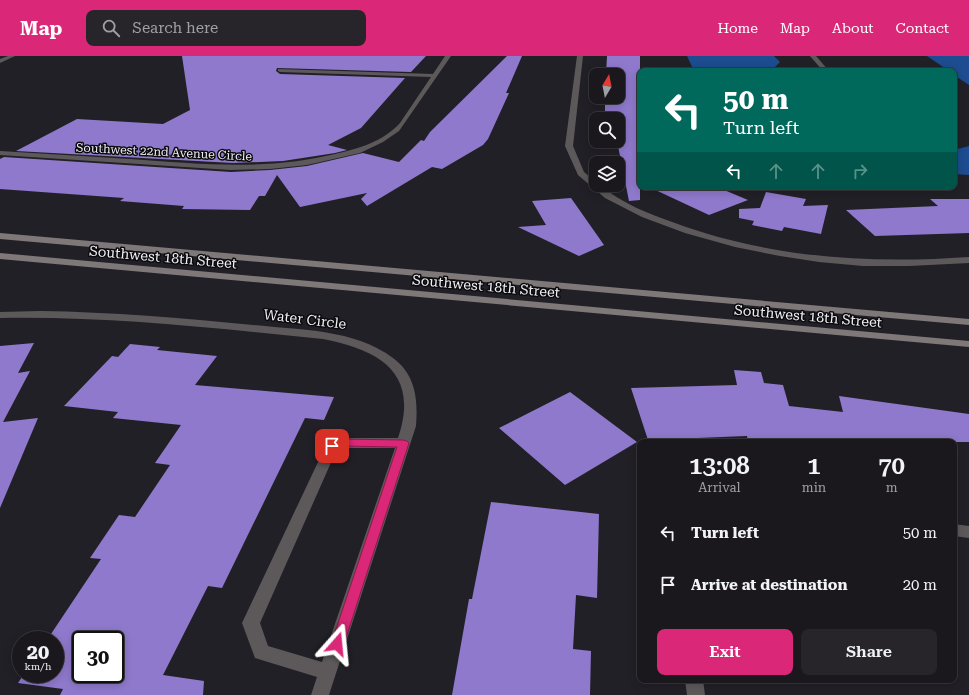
<!DOCTYPE html>
<html lang="en">
<head>
<meta charset="utf-8">
<style>
	:root { --surface:#1a181d; --page:#27252a; --text:#f1f3f6; --muted:#9fa0a4; --line:#38373b; --accent:#db2777 }
	body { margin:0; font-family:"Roboto Serif",serif; background:var(--page); color:var(--text); height:100vh; display:flex; flex-direction:column; font-size:15px; white-space:nowrap }
	* { box-sizing:border-box; margin:0 }
	p { font-size:13px; color:var(--muted) }
	.icon { flex:none; width:22px; height:22px; fill:none; stroke:currentColor; stroke-width:2; stroke-linecap:round; stroke-linejoin:round }
	.map { position:relative; flex:1; overflow:hidden }
	.drawer { position:absolute; left:637px; top:383px; width:320px; height:244px; display:flex; flex-direction:column; background:var(--surface); border-radius:8px; box-shadow:0 2px 10px #0003,0 0 0 1px var(--line) }
	.drawer>* { flex:none }
	.top-card { position:absolute; left:637px; top:12px; width:320px; height:122px; border-radius:8px; box-shadow:0 2px 10px #0003,0 0 0 1px var(--line); background:#00695c; color:#fff; overflow:hidden }
	.needle { width:26px; rotate:10deg }
	.tools { position:absolute; left:589px; top:12px; display:grid; gap:8px }
	.tools a { display:grid; place-items:center; width:36px; height:36px; border-radius:8px; background:var(--surface); box-shadow:0 2px 10px #0003,0 0 0 1px var(--line); font-size:20px }
	.speed { position:absolute; left:12px; top:575px; display:flex; gap:8px; font-size:20px; font-weight:700; text-align:center }
	.speed>* { display:grid; place-content:center; width:52px; height:52px; border-radius:50%; background:var(--surface); box-shadow:0 2px 10px #0003,0 0 0 1px var(--line); line-height:1 }
	.speed small { font-size:10px; font-weight:400 }
	.speed .limit { border:2px solid #111; border-radius:6px; background:#fff; color:#111 }
	.pin { position:absolute; display:grid; place-items:center; width:34px; height:34px; color:#fff; margin:-17px; border-radius:8px; box-shadow:0 2px 6px #0006 }
	.me { position:absolute; width:44px; margin:-22px; rotate:18deg; stroke-linejoin:round; filter:drop-shadow(0 0 3px #0008) }
	.turn { display:flex; align-items:center; gap:14px; height:84px; padding:0 20px; font-size:18px }
	.turn .icon { width:52px; height:52px; stroke-width:2.5 }
	.turn b { display:block; font-size:28px; line-height:34px }
	.lanes { display:flex; align-items:center; height:38px; padding:0 20px; background:#0003; justify-content:center; gap:20px; direction:ltr }
	.lanes .off { opacity:.35 }
	.eta { display:flex; justify-content:space-evenly; align-items:center; height:68px; text-align:center }
	.eta b { font-size:24px; font-weight:600; line-height:28px }
	.action { display:flex; gap:8px; margin-top:auto; padding:8px 20px }
	.action a { flex:1; height:46px; border-radius:8px; background:var(--accent); color:#fff; font-size:16px; font-weight:600; line-height:46px; text-align:center }
	.action a+a { background:var(--page); color:var(--text) }
	ul { padding:0; list-style:none }
	li { display:flex; align-items:center; gap:12px; height:52px; padding:0 20px }
	li div { flex:1 }
	li b { display:block; font-size:15px }
	li em { font-style:normal }
	header { display:flex; align-items:center; gap:24px; box-sizing:border-box; height:56px; padding:0 20px; background:var(--accent); color:#fff }
	header strong { font-size:19px }
	nav { display:flex; gap:22px; margin-inline-start:auto; font-size:14px }
	.search { width:280px; height:36px; background:var(--page); display:flex; align-items:center; gap:10px; box-sizing:border-box; padding:0 14px; border-radius:8px; color:var(--muted); font-size:15px }
	.map>svg:first-child { display:block }
	.water { fill:#1d4c90 }
	.building { fill:#8f79cc; fill-rule:evenodd }
	.lines { fill:none; stroke-linecap:round; stroke-linejoin:round }
	.street { fill:#5d595a; fill-rule:evenodd }
	.secondary { fill:#7e7879; fill-rule:evenodd }
	.route { fill:#db2777; stroke:#8e194d }
	.labels { text-anchor:middle; dominant-baseline:central; stroke-width:3; stroke-linejoin:round; paint-order:stroke }
	.far-street-label { font-size:12px; fill:#f0eff4; stroke:#0b0b0e }
	.street-label { font-size:14px; fill:#f0eff4; stroke:#0b0b0e }
</style>
</head>
<body>
<header>
<strong>Map</strong>
<div class="search"><svg class="icon" aria-label="search" viewBox="0 0 24 24"><circle cx="10" cy="10" r="6"/><path d="M15 15l6 6"/></svg>Search here</div>
<nav><a>Home</a><a>Map</a><a>About</a><a>Contact</a></nav>
</header>
<div class="map">
<svg width="969" height="639" viewBox="0 0 969 639">
	<rect width="100%" height="100%" fill="#222027"/>
	<path class="water" d="M687,0H774L780,6L771,15H694Z
		M927,0H969V29L954,19V15H949Z
		M969,90V119L954,118V94Z"/>
	<path class="building" d="M182,0H426L411,16L277,12L276,15L280,18L405,22L361,72L328,89L347,94L335,97L283,105L233,107L16,95L77,63L163,68L190,54Z
		M507,0H522L506,37H509L488,83L483,89L442,113L432,111L367,150L361,143L367,137L300,151L277,119L265,140H259L250,154L182,153L184,150L120,145L124,142L0,133V103L4,101L231,116L270,114L307,110L363,97L399,106L421,84L424,85L430,76Z
		M607,0H640V144L629,145L618,90L604,89V85H618V63H605V41H618V19H606Z
		M649,131H717L748,144L709,159Z
		M766,136L806,143L803,150L828,149L821,178L784,171L782,175L752,169L754,165L739,162V153L760,152Z
		M571,142L604,189L579,200L518,171L546,169L532,145Z
		M930,143H969V177L875,180L846,154L938,150Z
		M34,287L18,317L30,315L3,366L38,362L0,452V290Z
		M130,288L160,291L157,294L217,300L195,329L334,341L324,364L305,362L222,532L208,530L163,619L204,625L203,639H60L63,633L18,627L24,618H55V584H47L101,503L90,502L119,459L135,461L170,409L155,407L181,369L113,362L118,356L64,350L112,300L118,301ZM81,584H115V618H81Z
		M734,314L761,316L764,327L783,329L789,350L843,356L839,340L969,358V386H748L747,380L648,384L631,332L737,329Z
		M570,336L637,386L565,429L499,372Z
		M491,446L599,458L597,542L576,539L573,593L591,595L590,639H452L469,543H472Z"/>
	<g class="lines">
		<path class="street" d="M8,0H15L0,7V3Z
			M445,0H451L399,75L383,86L360,97L307,109L270,113L231,114L0,99V95C43,98 87,100 130,103C201,108 265,115 335,98C358,93 384,85 400,67L431,21L280,16L278,15V13L433,18Z
			M577,0H583L573,90L584,116L596,126V129H600C621,147 649,158 675,167C770,202 870,208 969,201V207L909,210H863L819,206L780,200L735,191L685,177L642,161L605,142L578,119L565,90Z
			M810,0H816L829,15H823Z
			M40,255C112,256 182,262 253,269C299,274 354,273 393,302C416,319 418,344 416,370L329,639H311L317,621L255,602L242,567L327,387L339,382H398C420,317 380,294 323,283C215,272 108,260 0,262V256ZM341,392H395L322,606L268,590L260,567L337,393Z
			M954,468L969,470V482L954,480Z
			M685,624H703L705,639H687Z"/>
		<path class="secondary" d="M0,177L969,263V269L0,183Z
			M0,197L969,285V291L0,203Z"/>
	</g>
	<path class="route" d="M339,383L403,384L407,385L409,387L344,588L342,592L337,594L333,592L331,588L397,391L341,390L332,394L329,393L327,390L329,388Z"/>
	<g class="labels">
		<g class="far-street-label">
			<text transform="translate(164 96) rotate(3)">Southwest 22nd Avenue Circle</text>
		</g>
		<g class="street-label">
			<text transform="translate(163 201) rotate(5)">Southwest 18th Street</text>
			<text transform="translate(486 230) rotate(5)">Southwest 18th Street</text>
			<text transform="translate(808 260) rotate(5)">Southwest 18th Street</text>
			<text transform="translate(305 263) rotate(7)">Water Circle</text>
		</g>
	</g>
</svg>
<div class="tools">
<a><svg class="needle" viewBox="-14 -14 28 28"><path d="M0-13l5 13h-10z" fill="#e53935"/><path d="M0 13l5-13h-10z" fill="#9fa0a4"/></svg></a>
<a><svg class="icon" aria-label="search" viewBox="0 0 24 24"><circle cx="10" cy="10" r="6"/><path d="M15 15l6 6"/></svg></a>
<a><svg class="icon" aria-label="layers" viewBox="0 0 24 24"><path d="M12 4l9 5-9 5-9-5zM3 14l9 5 9-5"/></svg></a>
</div>
<div class="speed"><div>20<small>km/h</small></div><div class="limit">30</div></div>
<div class="pin" style="left:332px;top:390px;background:#d93025"><svg class="icon" aria-label="arrive" viewBox="0 0 24 24"><path d="M6 21V4h12l-3 4 3 4H6"/></svg></div>
<svg class="me" style="left:337px;top:588px" viewBox="-20 -20 40 40"><path d="M0-17L14 15 0 8-14 15z" fill="#db2777" stroke="#fff" stroke-width="4"/></svg>
<div class="top-card">
<div class="turn"><svg class="icon" aria-label="left" viewBox="0 0 24 24"><path d="M17 20v-9H6M10 6l-5 5 5 5"/></svg><div><b>50 m</b>Turn left</div></div>
<div class="lanes"><svg class="icon" aria-label="left" viewBox="0 0 24 24"><path d="M17 20v-9H6M10 6l-5 5 5 5"/></svg><svg class="icon off" aria-label="ahead" viewBox="0 0 24 24"><path d="M12 20V5M6 11l6-6 6 6"/></svg><svg class="icon off" aria-label="ahead" viewBox="0 0 24 24"><path d="M12 20V5M6 11l6-6 6 6"/></svg><svg class="icon off" aria-label="right" viewBox="0 0 24 24"><path d="M7 20v-9h11M14 6l5 5-5 5"/></svg></div>
</div>
<section class="drawer">
<div class="eta">
<div><b>13:08</b><p>Arrival</p></div>
<div><b>1</b><p>min</p></div>
<div><b>70</b><p>m</p></div>
</div>
<ul>
<li><svg class="icon" aria-label="left" viewBox="0 0 24 24"><path d="M17 20v-9H6M10 6l-5 5 5 5"/></svg><div><b>Turn left</b></div><em>50 m</em></li>
<li><svg class="icon" aria-label="arrive" viewBox="0 0 24 24"><path d="M6 21V4h12l-3 4 3 4H6"/></svg><div><b>Arrive at destination</b></div><em>20 m</em></li>
</ul>
<div class="action"><a>Exit</a><a>Share</a></div>
</section>
</div>
</body>
</html>
